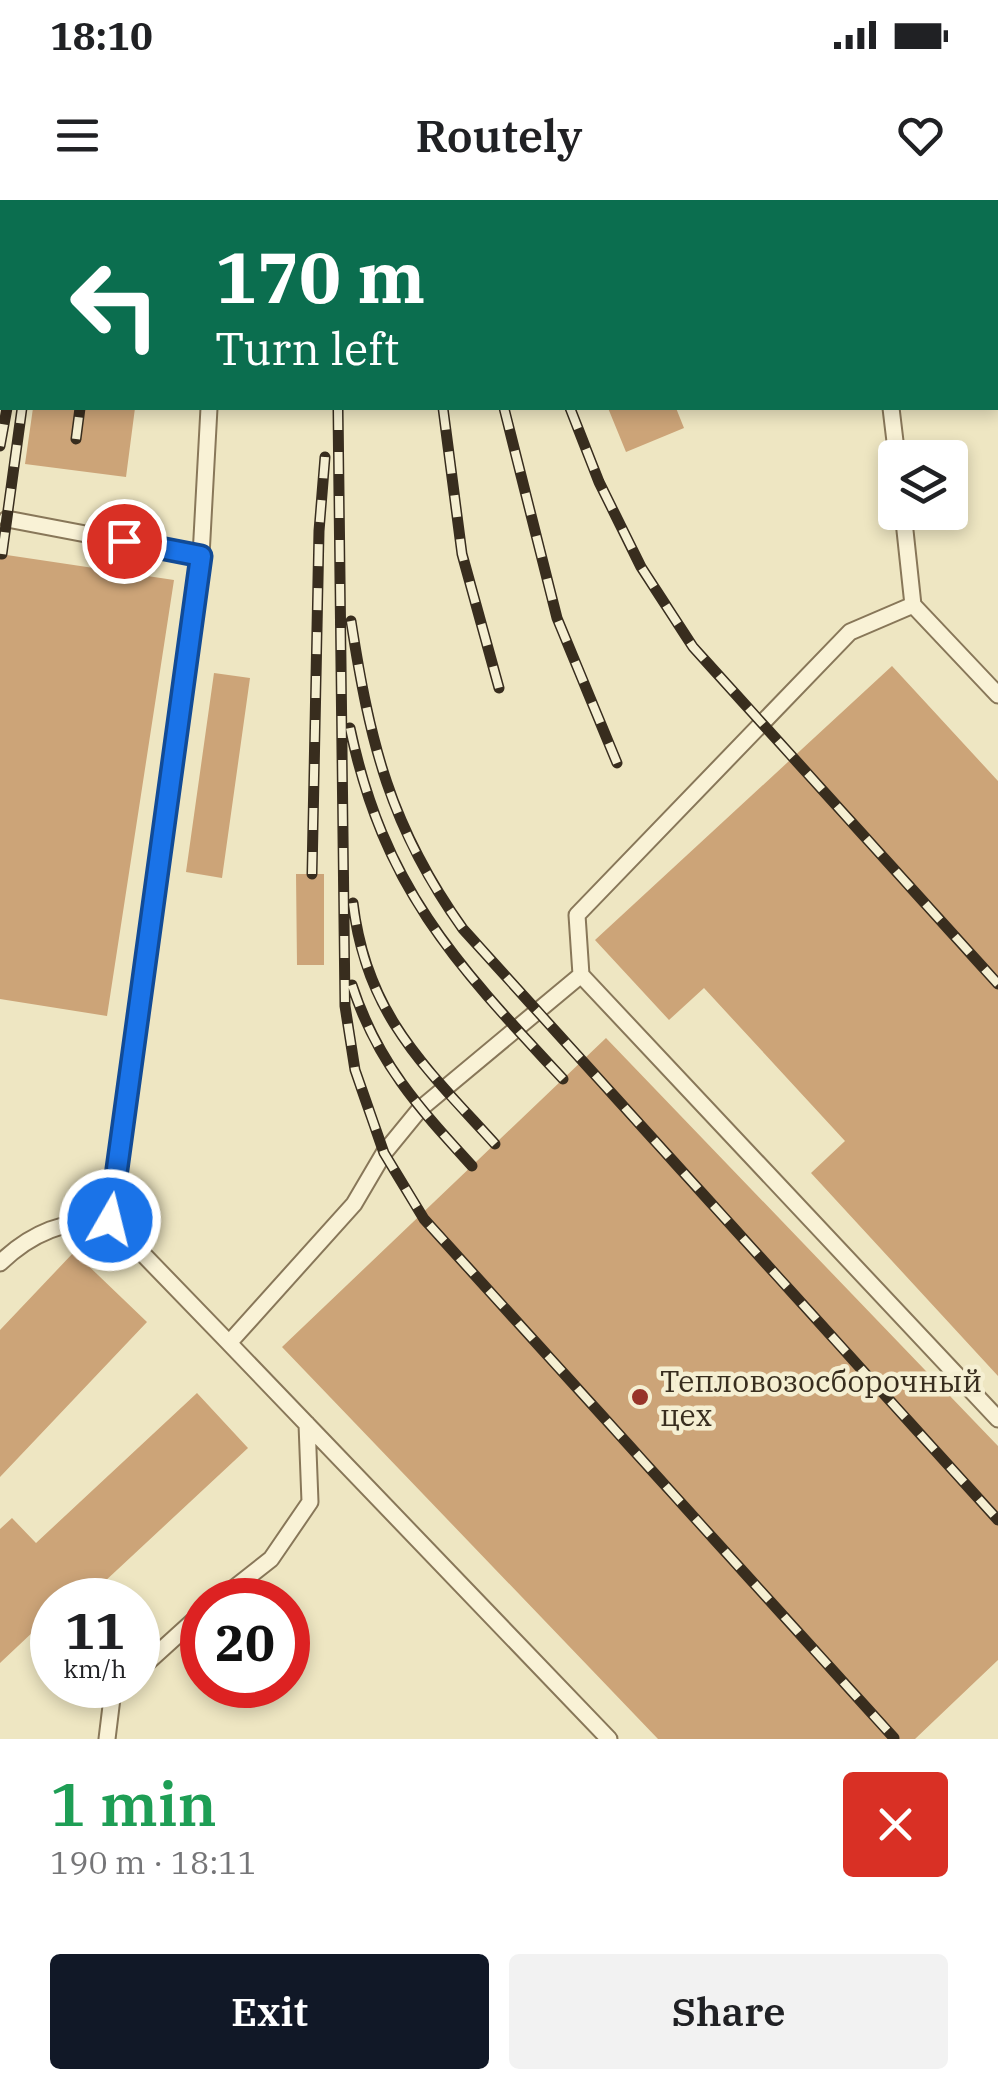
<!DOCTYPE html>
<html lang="en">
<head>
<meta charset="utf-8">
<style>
	:root { --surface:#fff; --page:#f2f2f2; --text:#202124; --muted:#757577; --accent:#111827 }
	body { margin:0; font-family:"IBM Plex Serif",serif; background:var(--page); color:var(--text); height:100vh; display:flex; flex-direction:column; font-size:38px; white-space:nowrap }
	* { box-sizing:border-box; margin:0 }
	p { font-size:32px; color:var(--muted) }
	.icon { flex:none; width:55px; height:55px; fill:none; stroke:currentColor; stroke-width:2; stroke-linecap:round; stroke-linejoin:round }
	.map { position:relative; height:1539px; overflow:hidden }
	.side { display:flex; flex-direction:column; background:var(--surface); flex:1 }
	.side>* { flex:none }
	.banner { position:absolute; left:0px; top:0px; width:1000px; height:210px; box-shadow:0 5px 15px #0003; background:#0b6e4f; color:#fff; overflow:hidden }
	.controls { position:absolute; left:878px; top:240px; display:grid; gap:20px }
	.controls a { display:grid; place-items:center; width:90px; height:90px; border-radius:10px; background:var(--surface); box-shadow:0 5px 15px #0003; font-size:50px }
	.speed { position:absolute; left:30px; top:1378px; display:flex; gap:20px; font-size:50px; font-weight:700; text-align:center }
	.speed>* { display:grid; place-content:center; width:130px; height:130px; border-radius:50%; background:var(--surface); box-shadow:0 5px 15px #0003; line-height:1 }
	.speed small { font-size:25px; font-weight:400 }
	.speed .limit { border:15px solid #d22; background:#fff; color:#111 }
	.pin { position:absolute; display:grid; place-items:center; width:85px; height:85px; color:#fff; margin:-42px; border:5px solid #fff; border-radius:50%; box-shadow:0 2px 10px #0007 }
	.me { position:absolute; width:110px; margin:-55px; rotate:8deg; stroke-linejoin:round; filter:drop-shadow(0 0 8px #0008) }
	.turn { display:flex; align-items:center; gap:35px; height:210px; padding:0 50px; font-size:45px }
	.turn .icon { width:130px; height:130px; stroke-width:2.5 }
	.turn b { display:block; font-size:70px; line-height:85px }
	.round { display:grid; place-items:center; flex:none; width:105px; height:105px; border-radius:10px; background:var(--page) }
	.head { display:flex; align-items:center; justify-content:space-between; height:170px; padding:0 50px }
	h1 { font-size:60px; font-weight:600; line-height:75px; color:#1e9e55 }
	.cta { display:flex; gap:20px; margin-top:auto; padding:20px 50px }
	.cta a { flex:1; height:115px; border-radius:10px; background:var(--accent); color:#fff; font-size:40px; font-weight:600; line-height:115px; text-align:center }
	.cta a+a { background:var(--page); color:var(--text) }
	.status { display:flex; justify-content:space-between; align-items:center; height:70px; padding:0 50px; background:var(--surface); direction:ltr }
	.status svg { height:28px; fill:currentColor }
	header { display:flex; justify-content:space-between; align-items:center; height:130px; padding:0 50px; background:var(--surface); font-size:45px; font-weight:600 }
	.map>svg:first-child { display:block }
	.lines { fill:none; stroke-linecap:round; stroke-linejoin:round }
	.river { stroke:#a5c1bb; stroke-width:48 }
	.building { fill:#cca478 }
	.service-casing { stroke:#887759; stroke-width:19 }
	.service { stroke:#f9f2d6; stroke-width:15 }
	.rail-casing { stroke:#382d1e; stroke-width:11 }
	.rail { stroke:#f5efd2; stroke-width:8; stroke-dasharray:22; stroke-linecap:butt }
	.route-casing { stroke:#114b97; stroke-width:25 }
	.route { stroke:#1a73e8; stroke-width:18 }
	.poi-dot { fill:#973429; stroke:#f5efd2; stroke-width:4 }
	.labels { text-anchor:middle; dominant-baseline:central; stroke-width:9; stroke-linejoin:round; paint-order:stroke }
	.poi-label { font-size:30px; fill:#382d1e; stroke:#f5efd2; text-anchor:start }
</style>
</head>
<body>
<div class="status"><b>18:10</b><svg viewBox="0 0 49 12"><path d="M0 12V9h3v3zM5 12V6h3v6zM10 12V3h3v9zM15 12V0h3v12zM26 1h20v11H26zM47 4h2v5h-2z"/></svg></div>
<header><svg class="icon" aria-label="menu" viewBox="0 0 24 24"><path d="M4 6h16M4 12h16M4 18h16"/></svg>Routely<svg class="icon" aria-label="heart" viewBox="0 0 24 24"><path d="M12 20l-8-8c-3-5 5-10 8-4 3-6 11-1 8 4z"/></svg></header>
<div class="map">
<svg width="998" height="1539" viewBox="0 0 998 1539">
	<rect width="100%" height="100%" fill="#eee6c2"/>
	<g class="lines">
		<path class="river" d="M967,0L968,2
			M998,163V164"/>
	</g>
	<path class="building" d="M33,208H135L126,277L25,264Z
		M608,208H676L684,228L626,252Z
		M0,354L174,380L107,816L0,799Z
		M892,466L998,581V1176L811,973L845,941L704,788L669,820L595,740Z
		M214,473L250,478L222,678L186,672Z
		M296,674H324V765H297Z
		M606,838L998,1246V1460L915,1539H658L282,1147Z
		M74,1052L147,1122L0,1277V1130Z
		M197,1193L248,1248L88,1397L79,1389L68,1400H52V1414L0,1463V1329L12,1318L36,1343Z"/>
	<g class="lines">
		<g class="service-casing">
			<path id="service" d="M880,0V2
				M246,2L247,0
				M209,208L201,356L110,1020L229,1143L354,1004L384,953L420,909L581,775L577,715L850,432L913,405
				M891,208L897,258
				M903,312L913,405L998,495
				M7,319L201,356
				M581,775L998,1219
				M0,1063C32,1032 65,1020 110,1020
				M229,1143L609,1539
				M219,1400L271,1359L310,1302L307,1224
				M138,1471L202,1413
				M107,1539L112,1498L124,1485"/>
		</g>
		<use href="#service" class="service"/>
		<g class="rail-casing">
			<path id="rail" d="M437,0L438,2
				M459,0V2
				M493,0V2
				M48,2V0
				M92,2V0
				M110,2L111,0
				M338,2V0
				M0,5L2,0
				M338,208L345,806L355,870L384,953L424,1019L894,1538
				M443,208L462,354L499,488
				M504,208L557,418L617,563
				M570,208L599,282L641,367L693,447L998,784
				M76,239L80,208
				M0,246L7,208
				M2,354L22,208
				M351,421C370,543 390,627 463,729L998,1320
				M350,528C384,688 455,763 563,879
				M312,674L319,331L325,257
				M353,703C366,814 424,866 495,944
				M352,785C377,862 418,907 472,966"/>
		</g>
		<use href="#rail" class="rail"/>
	</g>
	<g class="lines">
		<g class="route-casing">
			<path id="route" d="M110,1020L201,356L124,341"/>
		</g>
		<use href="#route" class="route"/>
	</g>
	<circle class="poi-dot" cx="640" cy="1197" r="10"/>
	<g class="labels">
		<g class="poi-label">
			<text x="660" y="1180">Тепловозосборочный<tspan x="660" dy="34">цех</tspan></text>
		</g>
	</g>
</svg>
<div class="controls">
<a><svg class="icon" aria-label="layers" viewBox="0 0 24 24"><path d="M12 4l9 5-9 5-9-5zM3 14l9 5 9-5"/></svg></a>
</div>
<div class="speed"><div>11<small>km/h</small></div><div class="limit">20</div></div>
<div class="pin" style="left:124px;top:341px;background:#d93025"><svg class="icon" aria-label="arrive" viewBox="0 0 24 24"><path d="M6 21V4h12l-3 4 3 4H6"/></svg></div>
<svg class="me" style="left:110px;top:1020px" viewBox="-20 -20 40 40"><circle r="17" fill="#1a73e8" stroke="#fff" stroke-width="3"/><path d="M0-11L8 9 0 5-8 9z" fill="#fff"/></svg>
<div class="banner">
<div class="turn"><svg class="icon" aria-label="left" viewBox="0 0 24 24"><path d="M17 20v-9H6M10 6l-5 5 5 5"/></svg><div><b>170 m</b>Turn left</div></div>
</div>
</div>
<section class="side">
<div class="head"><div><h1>1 min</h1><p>190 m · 18:11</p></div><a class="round" style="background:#d93025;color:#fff"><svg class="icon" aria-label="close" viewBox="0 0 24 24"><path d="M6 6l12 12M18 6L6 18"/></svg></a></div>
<div class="cta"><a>Exit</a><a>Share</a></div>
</section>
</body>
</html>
